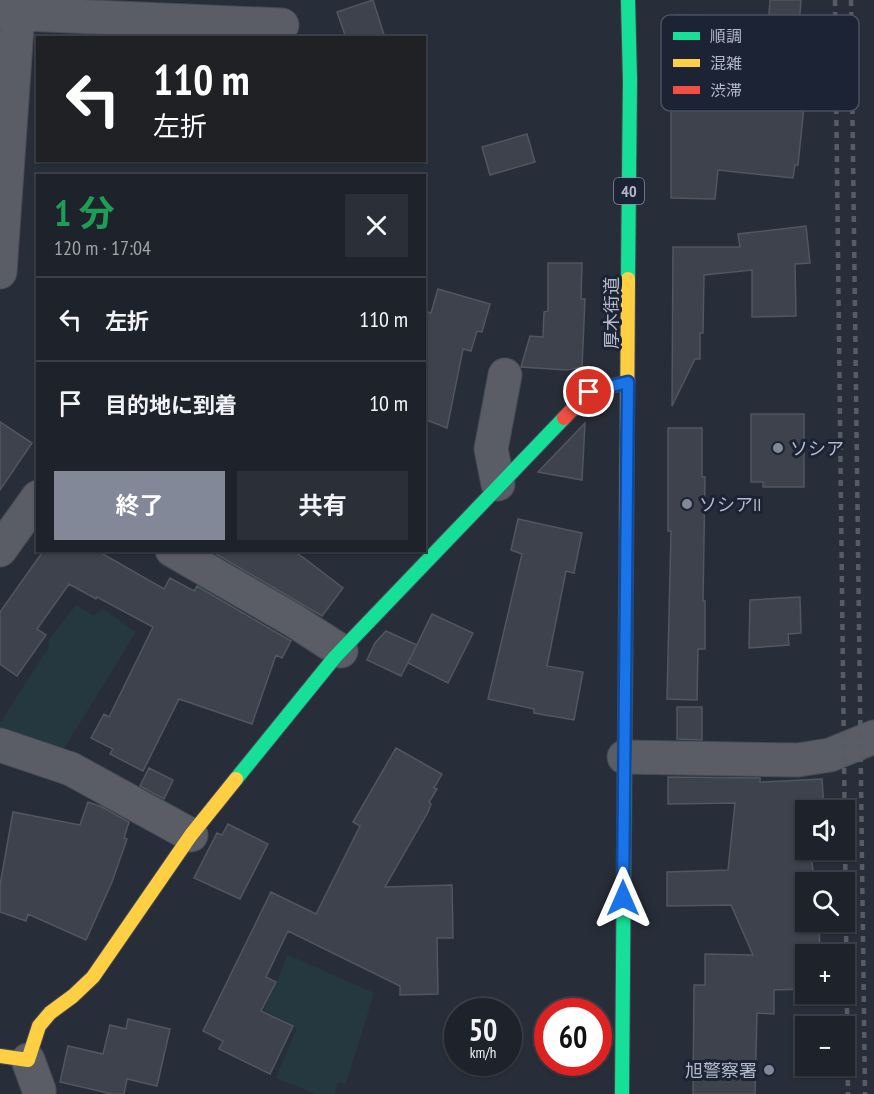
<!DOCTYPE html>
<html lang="ja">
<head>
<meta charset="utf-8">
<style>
	:root { --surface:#1e222b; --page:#2b2f37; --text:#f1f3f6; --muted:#a1a4a9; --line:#3c3f47; --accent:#828897 }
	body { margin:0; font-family:"PT Sans Narrow","Noto Sans JP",sans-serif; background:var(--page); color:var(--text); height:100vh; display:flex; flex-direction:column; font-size:22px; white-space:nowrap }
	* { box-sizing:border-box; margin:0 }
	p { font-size:20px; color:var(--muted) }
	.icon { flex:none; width:33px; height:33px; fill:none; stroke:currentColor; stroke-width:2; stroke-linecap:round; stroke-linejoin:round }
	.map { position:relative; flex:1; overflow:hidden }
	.side { position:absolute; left:36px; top:174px; width:390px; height:378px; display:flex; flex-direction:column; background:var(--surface); border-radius:0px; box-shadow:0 2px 4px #0004,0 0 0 2px var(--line) }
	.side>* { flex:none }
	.banner { position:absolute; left:36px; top:36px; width:390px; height:126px; border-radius:0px; box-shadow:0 2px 4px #0004,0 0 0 2px var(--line); background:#202124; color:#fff; overflow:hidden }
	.buttons { position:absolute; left:795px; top:800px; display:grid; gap:12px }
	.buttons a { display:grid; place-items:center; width:60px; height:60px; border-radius:0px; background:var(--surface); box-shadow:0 2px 4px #0004,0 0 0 2px var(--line); font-size:30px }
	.speed { position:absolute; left:444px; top:998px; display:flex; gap:12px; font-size:30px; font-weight:700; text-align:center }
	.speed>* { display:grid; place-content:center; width:78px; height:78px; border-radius:50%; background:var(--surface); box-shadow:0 2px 4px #0004,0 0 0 2px var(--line); line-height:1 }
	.speed small { font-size:15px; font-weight:400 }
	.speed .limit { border:9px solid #d22; background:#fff; color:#111 }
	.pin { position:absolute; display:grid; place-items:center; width:51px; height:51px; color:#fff; margin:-26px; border:3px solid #fff; border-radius:50%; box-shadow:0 2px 6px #0007 }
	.me { position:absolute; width:66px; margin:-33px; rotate:0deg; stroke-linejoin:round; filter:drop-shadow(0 0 4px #0008) }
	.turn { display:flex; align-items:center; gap:21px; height:126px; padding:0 18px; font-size:27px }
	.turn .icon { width:78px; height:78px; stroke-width:2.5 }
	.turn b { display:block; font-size:42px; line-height:51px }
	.round { display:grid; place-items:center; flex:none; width:63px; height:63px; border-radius:0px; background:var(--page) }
	.headline { display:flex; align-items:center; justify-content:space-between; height:102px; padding:0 18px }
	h1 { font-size:36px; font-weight:700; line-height:45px; color:#1e9e55 }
	.button { display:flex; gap:12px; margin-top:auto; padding:12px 18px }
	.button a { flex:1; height:69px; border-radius:0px; background:var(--accent); color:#fff; font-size:24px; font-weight:700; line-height:69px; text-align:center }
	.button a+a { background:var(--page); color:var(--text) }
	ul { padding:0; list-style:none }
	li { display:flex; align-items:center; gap:18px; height:84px; padding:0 18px; border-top:2px solid var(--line) }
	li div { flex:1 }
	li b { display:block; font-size:22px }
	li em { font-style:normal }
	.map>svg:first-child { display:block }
	.grass { fill:#25383f }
	.building { fill:#3d424d; stroke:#515660; stroke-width:1.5 }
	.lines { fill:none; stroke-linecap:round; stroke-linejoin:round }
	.street-casing { stroke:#474b55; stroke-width:35 }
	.fast-casing { stroke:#474b55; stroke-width:16 }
	.slow-casing { stroke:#474b55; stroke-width:16 }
	.jam-casing { stroke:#474b55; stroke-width:16 }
	.street { stroke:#5a5d66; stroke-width:33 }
	.fast { stroke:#16e098; stroke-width:14 }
	.slow { stroke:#ffcf43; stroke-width:14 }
	.jam { stroke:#f24e42; stroke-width:14 }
	.rail { stroke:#575c64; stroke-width:4.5; stroke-dasharray:6 6; stroke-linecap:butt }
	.route-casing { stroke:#114b97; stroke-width:15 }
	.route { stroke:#1a73e8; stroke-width:10 }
	.poi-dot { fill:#828897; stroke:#1c2334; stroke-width:2 }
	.labels { text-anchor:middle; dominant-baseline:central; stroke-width:6; stroke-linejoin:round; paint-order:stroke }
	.shield { fill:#1c2334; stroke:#868c9d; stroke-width:1.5 }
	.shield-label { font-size:16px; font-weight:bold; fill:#b3b9ca }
	.street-label { font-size:18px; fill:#b3b9ca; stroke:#1c2334 }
	.poi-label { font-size:18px; fill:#b3b9ca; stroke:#1c2334; text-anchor:start }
	.key { fill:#1c2334; stroke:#495061; stroke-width:1.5 }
	.key-label { font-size:16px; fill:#b3b9ca }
</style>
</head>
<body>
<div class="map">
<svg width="874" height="1094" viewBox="0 0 874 1094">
	<rect width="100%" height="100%" fill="#282e39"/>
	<path class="grass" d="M76,605L93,616L103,609L136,632L60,755L0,736V723L49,647L48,641Z
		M288,955L374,993L346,1083H337L335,1094H316L276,1078L297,1028L264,1010Z"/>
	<path class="building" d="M373,0L385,38H346L337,12Z
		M770,0H801L797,50V96L805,97L798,165H795L793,178L718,170L715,199L671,198V94H677V15L716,16L715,30L768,29Z
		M527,134L535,162L490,175L482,147Z
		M806,226L810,263L795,264L796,316L752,317V270L704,275L703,333H700V359H695L672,406L673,247H740L738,234Z
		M548,263H582L581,299H585L582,367L567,370L521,367L530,336L543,337L544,312L548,311Z
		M438,289L490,304L482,332L477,331L471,351L463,349L447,428L424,419V311L431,313Z
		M751,414H804V487H763V482H751Z
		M0,422L32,443L0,490Z
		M585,423L582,480L538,472Z
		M668,428H702V477H705L703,601H705V649H698L697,700L667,699L671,531H668Z
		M518,519L582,533L574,573L566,571L547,666L583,672L574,720L534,713V709L488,699L522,554L511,550Z
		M44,550H96L164,589L170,578L194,591L197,586L291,641L282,658L276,655L252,724L179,699L143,771L110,754L113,749L91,738L104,714L109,717L153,627L97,597L96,599L69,584L37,629L46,635L17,676L0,664V612Z
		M218,550H291L304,558L343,588L322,616L216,554Z
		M800,597L801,633L788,634L789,645L749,648L750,600Z
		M432,614L473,633L448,683L408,663Z
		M386,631L417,645L401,676L367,660L375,643Z
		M677,707H702V740L677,739Z
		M396,748L442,774L434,788L437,789L429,802L431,804L428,812L385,887L452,885L453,938H437L438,994L400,995V986L288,931L266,977L276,982L261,1011L293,1026L270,1074L219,1049L223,1041L203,1031L271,892L316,914L360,826L353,822Z
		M149,768L173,780L164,799L140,786Z
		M668,777L760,778V782L822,779L824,810H803L806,826V849H810L813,871H810L812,882H806V921H819L820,954H806V989L774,990V1014L757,1013L755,1094H693L694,985H705V954L753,955L731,905L667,906V872L728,870L735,803L668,804Z
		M88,802L102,807L129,822L124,838L127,839L112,882L86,940L28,914L26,921L0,912V885L13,812L80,825Z
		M228,824L268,844L240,899L194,878L217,833L222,835Z
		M128,1019L170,1029L157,1086L127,1079L124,1094H112L60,1082L68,1046L103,1054L110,1025L126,1029Z"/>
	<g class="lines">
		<g class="street-casing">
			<path id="street" d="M0,13L282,25
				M0,272L18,13
				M498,484L491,449L505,375
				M0,550L38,497
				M172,550L293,620L341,651
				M0,745L71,769L191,835
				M624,757L798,760L830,755L874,737
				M28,1060L39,1090V1094"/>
		</g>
		<g class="fast-casing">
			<path id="fast" d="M628,0L630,80L628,279
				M236,779L335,657L564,418
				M622,1094L626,590"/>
		</g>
		<g class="slow-casing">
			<path id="slow" d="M626,590L628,279
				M0,1056L28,1060L39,1026L50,1013L73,996L93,977L191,835L236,779"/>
		</g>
		<g class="jam-casing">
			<path id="jam" d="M564,418L589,392L628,382"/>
		</g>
		<use href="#street" class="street"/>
		<use href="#fast" class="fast"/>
		<use href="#slow" class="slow"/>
		<use href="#jam" class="jam"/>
		<path class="rail" d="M835,0L848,1094
			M851,0L865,1094"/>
	</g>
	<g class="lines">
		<g class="route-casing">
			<path id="route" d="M589,392L628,382L623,898"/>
		</g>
		<use href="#route" class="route"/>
	</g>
	<g class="poi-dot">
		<circle cx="778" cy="448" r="6"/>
		<circle cx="687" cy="504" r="6"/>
		<circle cx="769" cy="1070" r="6"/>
	</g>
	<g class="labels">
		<rect class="shield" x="614" y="178" width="30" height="26" rx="4.5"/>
		<g class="shield-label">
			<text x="629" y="191">40</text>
		</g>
		<g class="street-label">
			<text transform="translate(611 313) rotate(-90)">厚木街道</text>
		</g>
		<g class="poi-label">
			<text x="790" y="448">ソシア</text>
			<text x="699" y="504">ソシアII</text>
			<text x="757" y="1070" text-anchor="end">旭警察署</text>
		</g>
	</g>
	<rect x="661" y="15" width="198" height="96" rx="9" class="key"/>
	<rect x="673" y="32" width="27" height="8" fill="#16e098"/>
	<rect x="673" y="59" width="27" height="8" fill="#ffcf43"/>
	<rect x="673" y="86" width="27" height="8" fill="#f24e42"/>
	<g class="key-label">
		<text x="710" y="42">順調</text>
		<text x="710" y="69">混雑</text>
		<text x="710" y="96">渋滞</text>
	</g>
</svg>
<div class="buttons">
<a><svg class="icon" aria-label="sound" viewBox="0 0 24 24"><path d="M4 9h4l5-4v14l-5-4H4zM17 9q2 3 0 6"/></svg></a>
<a><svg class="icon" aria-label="search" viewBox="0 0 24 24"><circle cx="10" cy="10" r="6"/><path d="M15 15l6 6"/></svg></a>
<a>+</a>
<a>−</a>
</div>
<div class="speed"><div>50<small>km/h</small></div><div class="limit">60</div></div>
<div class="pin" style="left:589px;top:392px;background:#d93025"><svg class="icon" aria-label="arrive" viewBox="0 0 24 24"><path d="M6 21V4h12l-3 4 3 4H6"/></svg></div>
<svg class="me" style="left:623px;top:898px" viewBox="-20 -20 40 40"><path d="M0-17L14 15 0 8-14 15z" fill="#1a73e8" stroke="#fff" stroke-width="4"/></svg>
<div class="banner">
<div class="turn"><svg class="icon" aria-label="left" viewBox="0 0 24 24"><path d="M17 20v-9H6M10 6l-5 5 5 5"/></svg><div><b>110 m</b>左折</div></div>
</div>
<section class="side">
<div class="headline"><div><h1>1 分</h1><p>120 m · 17:04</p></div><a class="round"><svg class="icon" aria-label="close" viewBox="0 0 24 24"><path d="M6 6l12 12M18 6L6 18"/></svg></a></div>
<ul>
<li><svg class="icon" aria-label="left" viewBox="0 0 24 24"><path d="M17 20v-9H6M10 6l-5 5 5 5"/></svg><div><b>左折</b></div><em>110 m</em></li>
<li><svg class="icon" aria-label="arrive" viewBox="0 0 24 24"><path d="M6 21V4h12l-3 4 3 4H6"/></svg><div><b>目的地に到着</b></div><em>10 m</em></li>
</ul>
<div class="button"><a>終了</a><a>共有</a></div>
</section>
</div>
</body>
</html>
